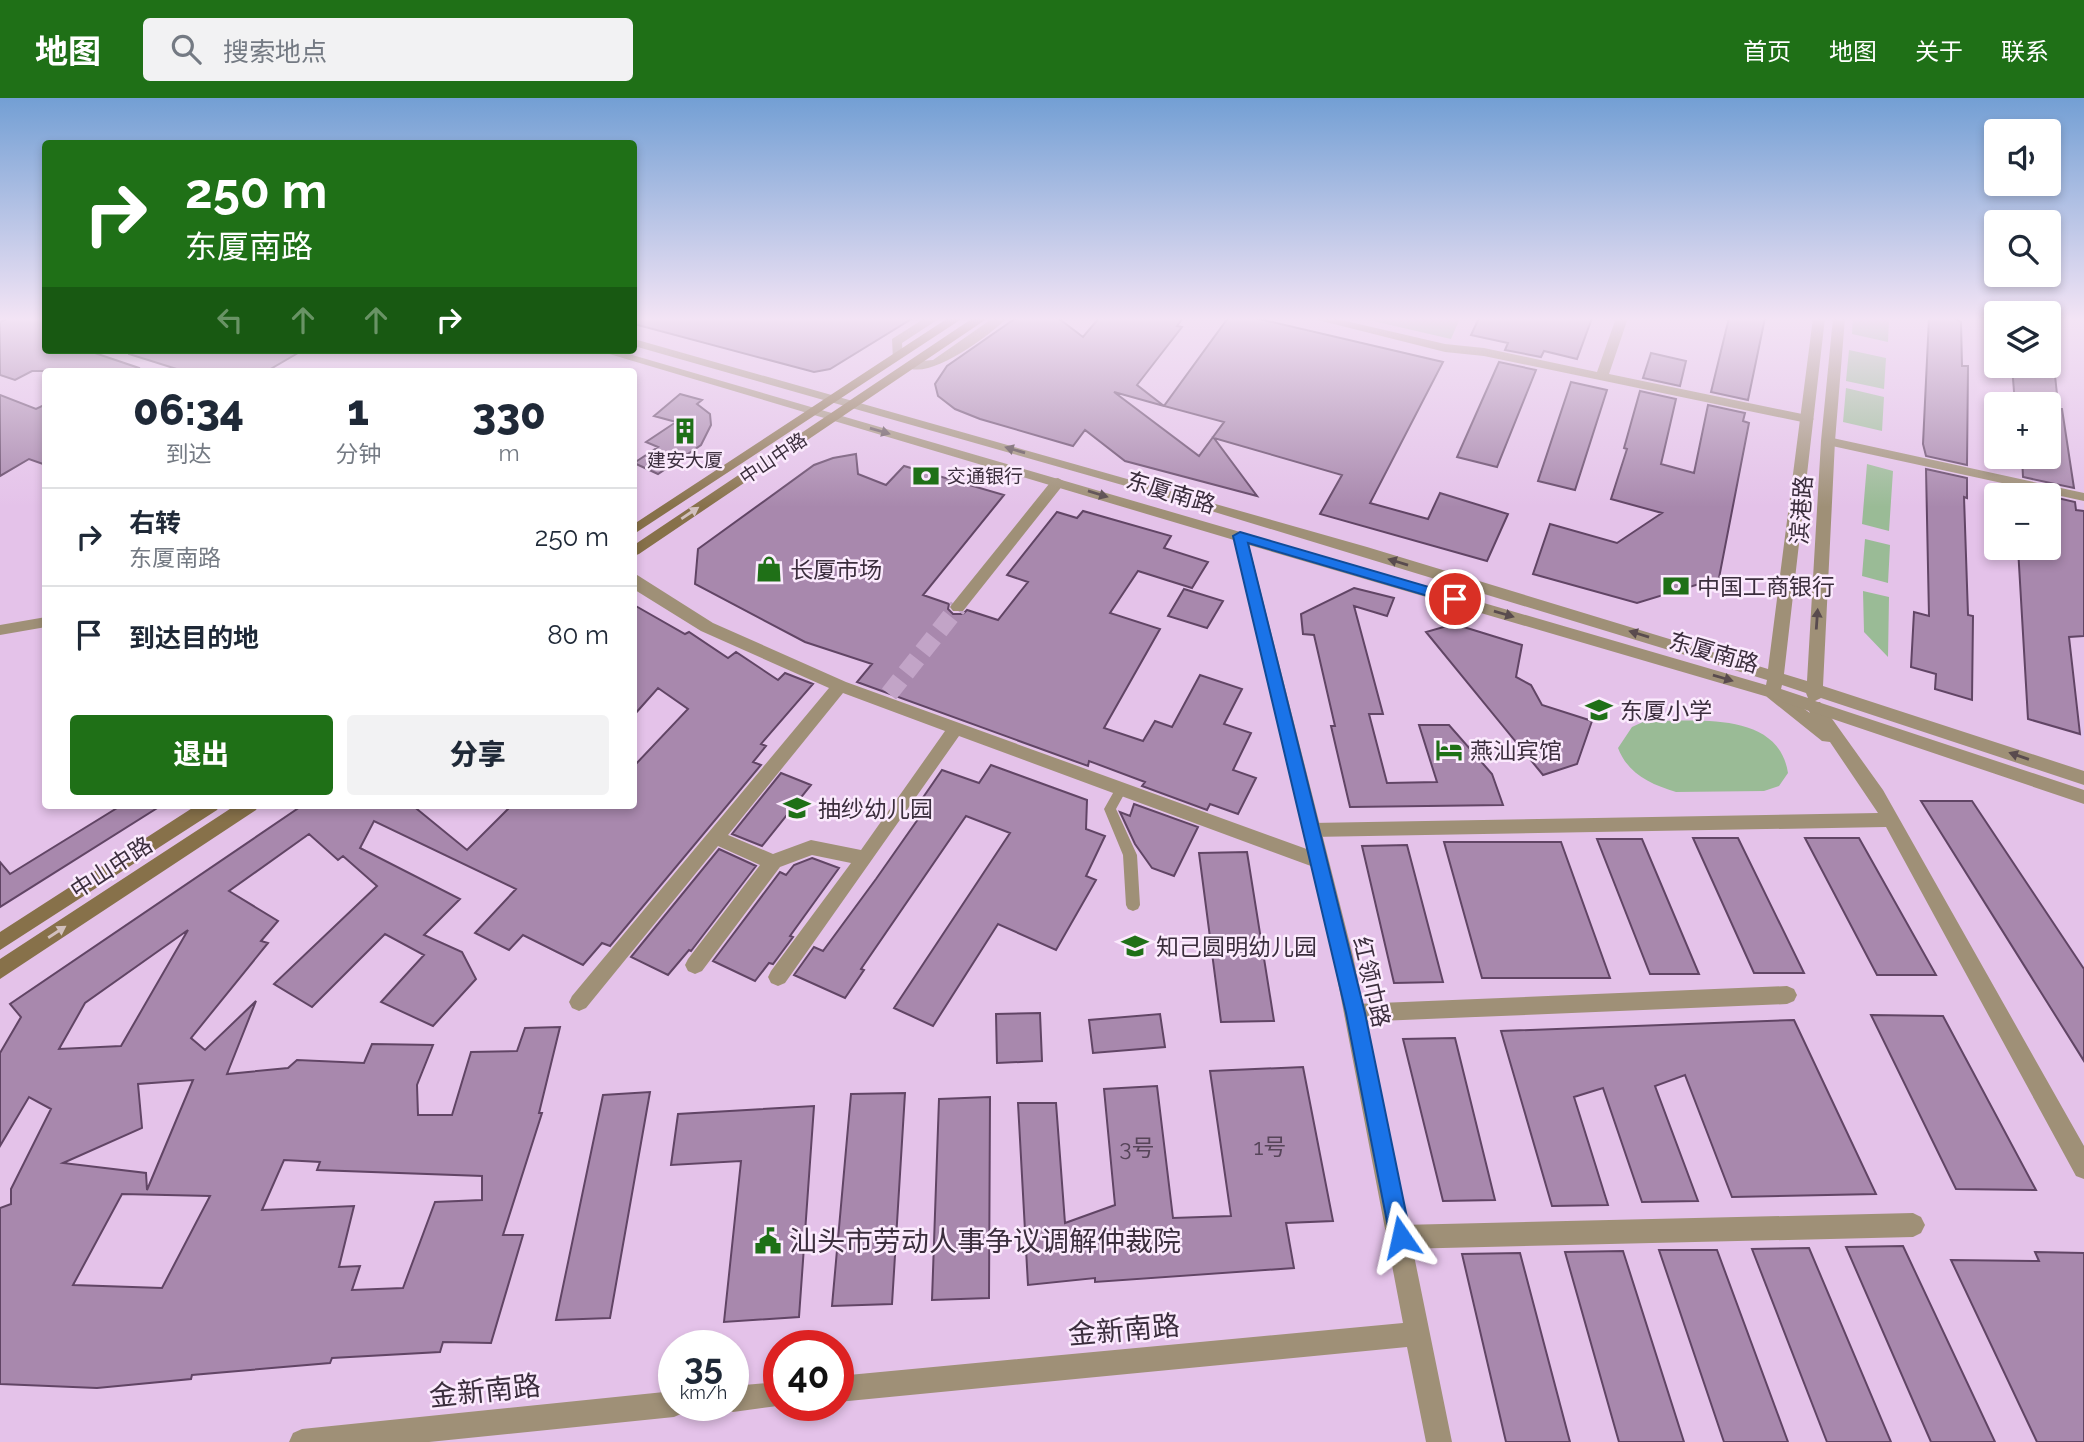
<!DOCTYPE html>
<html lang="zh">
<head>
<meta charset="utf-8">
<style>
	:root { --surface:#fff; --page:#f2f2f3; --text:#1f2937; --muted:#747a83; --line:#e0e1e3; --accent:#1f7017 }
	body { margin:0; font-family:Raleway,"Noto Sans SC",sans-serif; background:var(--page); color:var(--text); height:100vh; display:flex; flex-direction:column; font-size:26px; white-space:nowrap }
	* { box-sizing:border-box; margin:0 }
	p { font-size:23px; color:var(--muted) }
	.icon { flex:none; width:38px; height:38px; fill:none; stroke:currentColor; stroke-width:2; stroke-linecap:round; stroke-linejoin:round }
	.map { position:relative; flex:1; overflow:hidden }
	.details { position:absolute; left:42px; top:270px; width:595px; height:441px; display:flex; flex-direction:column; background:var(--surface); border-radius:7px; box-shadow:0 4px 10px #0003 }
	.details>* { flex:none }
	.guide { position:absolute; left:42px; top:42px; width:595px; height:214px; border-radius:7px; box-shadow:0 4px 10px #0003; background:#1f7017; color:#fff; overflow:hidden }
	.tools { position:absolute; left:1984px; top:21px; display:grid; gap:14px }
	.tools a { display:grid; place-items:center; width:77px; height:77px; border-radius:7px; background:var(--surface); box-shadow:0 4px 10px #0003; font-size:35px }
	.speed { position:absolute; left:658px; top:1232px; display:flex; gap:14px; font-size:35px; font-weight:700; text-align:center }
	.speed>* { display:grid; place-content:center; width:91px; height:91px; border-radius:50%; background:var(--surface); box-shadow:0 4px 10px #0003; line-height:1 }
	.speed small { font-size:18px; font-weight:400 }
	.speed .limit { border:10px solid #d22; background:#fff; color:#111 }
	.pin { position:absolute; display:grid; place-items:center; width:60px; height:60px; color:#fff; margin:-30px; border:4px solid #fff; border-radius:50%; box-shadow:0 2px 7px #0007 }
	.me { position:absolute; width:77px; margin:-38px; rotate:349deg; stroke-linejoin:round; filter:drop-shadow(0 0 5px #0008) }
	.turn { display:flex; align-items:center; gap:24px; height:147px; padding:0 28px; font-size:32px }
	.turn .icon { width:91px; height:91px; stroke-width:2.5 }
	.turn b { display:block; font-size:49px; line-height:60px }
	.lanes { display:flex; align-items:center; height:66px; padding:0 28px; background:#0003; justify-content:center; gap:35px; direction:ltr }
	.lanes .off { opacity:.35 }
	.eta { display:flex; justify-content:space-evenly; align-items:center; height:119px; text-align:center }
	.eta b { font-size:42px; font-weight:800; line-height:49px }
	.cta { display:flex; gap:14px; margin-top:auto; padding:14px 28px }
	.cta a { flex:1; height:80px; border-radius:7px; background:var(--accent); color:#fff; font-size:28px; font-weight:800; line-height:80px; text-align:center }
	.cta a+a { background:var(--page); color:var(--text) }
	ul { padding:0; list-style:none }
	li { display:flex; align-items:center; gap:21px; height:98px; padding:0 28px; border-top:2px solid var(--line) }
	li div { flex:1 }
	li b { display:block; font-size:26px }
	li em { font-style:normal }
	header { display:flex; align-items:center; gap:42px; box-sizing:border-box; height:98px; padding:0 35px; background:var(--accent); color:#fff }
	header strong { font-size:33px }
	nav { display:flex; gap:38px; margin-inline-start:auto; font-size:24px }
	.search { width:490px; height:63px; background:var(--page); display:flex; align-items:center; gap:18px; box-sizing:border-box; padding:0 24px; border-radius:7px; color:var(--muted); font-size:26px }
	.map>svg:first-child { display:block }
	.green { fill:#9abb96 }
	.building { fill:#a888ad; stroke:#614565; stroke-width:2; fill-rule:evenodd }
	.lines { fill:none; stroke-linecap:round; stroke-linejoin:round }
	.minor-tunnel { stroke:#c2a4c7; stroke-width:18; stroke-dasharray:18 9; stroke-linecap:butt }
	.service { fill:#9f9077; fill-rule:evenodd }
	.minor { fill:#9f9077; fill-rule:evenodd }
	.tertiary { fill:#9f9077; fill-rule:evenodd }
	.secondary { fill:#87714a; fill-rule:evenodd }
	.oneway { fill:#594b4e }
	.oneway2 { fill:#d2c0be }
	.route { fill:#1a73e8; stroke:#114b97; stroke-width:2 }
	.labels { text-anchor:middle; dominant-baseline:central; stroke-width:5; stroke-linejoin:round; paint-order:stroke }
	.far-street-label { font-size:19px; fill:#3b2e3d; stroke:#fbeafd }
	.far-poi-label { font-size:19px; fill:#3b2e3d; stroke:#fbeafd }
	.street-label { font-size:23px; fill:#3b2e3d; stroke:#fbeafd }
	.poi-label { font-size:23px; fill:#3b2e3d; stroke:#fbeafd; text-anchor:start }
	.near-number-label { font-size:23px; fill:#564459 }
	.near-poi-label { font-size:28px; fill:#3b2e3d; stroke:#fbeafd; text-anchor:start }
	.near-street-label { font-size:28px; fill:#3b2e3d; stroke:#fbeafd }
</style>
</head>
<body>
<header>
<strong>地图</strong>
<div class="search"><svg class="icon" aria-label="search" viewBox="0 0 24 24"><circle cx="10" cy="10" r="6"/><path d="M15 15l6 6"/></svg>搜索地点</div>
<nav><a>首页</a><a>地图</a><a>关于</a><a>联系</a></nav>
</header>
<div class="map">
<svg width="2084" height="1344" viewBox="0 0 2084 1344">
	<rect width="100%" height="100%" fill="#e4c2e9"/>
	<path class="green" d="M1360,220H1460L1451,241Z
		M1853,220H1889L1888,244L1852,236Z
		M1849,252L1886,260L1884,291L1846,283Z
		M1846,290L1884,299L1882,333L1843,324Z
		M1867,366L1893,373L1889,433L1862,426Z
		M1865,441L1890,447L1888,485L1862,478Z
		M1863,493L1889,499L1888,559L1864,534Z
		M1645,623C1693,624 1778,611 1788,675L1779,688L1764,693L1676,694C1650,686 1628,676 1618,650L1632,629Z"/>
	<path class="building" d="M8,220H46V252H86L139,270L138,273H32L15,282L0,277V224Z
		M634,220H913L830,271L814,274L634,226Z
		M1016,220H1058L1083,239L1099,220H1183L1177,228L1182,229L1137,287L1164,308L1114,294L1199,358L1224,324L1164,308L1228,220H1255L1443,264L1370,405L1428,421L1440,395L1508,416L1487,463L1320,416L1342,377L1214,340L1257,398L1125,363L1085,332L1073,348L980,321L955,311L938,298L935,286L947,268Z
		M1479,220H1592L1577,261L1544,253L1541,259L1505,252L1508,245L1471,237Z
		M1729,220H1765L1748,302L1711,294Z
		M1929,220H1954L1961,224L1962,268H1968L1967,367L1926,358L1923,346Z
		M129,252H303L267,273H183L129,256Z
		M1651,255L1686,263L1680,288L1643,280Z
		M1499,264L1536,272L1497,369L1457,359Z
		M2012,268H2054L2058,306H2015Z
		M1571,284L1607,292L1575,392L1538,383Z
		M1640,293L1676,301L1661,366L1694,375L1708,307L1745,315L1743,323L1749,325L1719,480L1637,505L1533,476L1550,426L1617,445L1662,415L1611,401L1627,351L1624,350Z
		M680,296L702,302L697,306L710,316L711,327L701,347L658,376L634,365L658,349L646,344L676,324L654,318Z
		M0,297L36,311L46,306V367L29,361L0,378Z
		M2049,311H2062L2074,390L2023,379L2022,359H2049Z
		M856,356L858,376L886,387L904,368L1004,397L923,497L949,506L948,511L953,516H963L967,512L998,522L1028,484L1007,477L1057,414L1077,420L1083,413L1171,438L1164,450L1208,464L1192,490L1138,473L1110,515L1160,531L1104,630L1143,643L1155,623L1172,629L1200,577L1242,591L1224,626L1251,635L1233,672L1256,680L1238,716L1210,706L1207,712L1142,688L1145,684L1089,663L1088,668L857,584L872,566L805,544L695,486L698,451L814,367L833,360Z
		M1926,371L1967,380V400L1964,399L1968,517L1973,518L1972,602L1935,591L1936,576L1911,569L1914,514L1929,518Z
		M2049,398L2075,404L2076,412L2084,413V538L2069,539L2080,636L2028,621L2018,450H2049Z
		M1354,490L1394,500L1387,518L1354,508L1383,616H1369L1387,685L1437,684L1419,627H1449L1492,676L1503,707L1350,709L1331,628H1335L1314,537L1303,536L1301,516Z
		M1184,491L1223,503L1207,530L1168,518Z
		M634,507L685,536L689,534L728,560L736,554L778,582L785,575L813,586L761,646L766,648L753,664L761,667L610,848L602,845L583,867L523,837L509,852L475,835L516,791L374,723L360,750L460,801L424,837L462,854L476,881L433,928L381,904L424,857L385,836L312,909L274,886L377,788L343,758L338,762L309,736L229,793L278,823L261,843L268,845L191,940L205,952L256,903L227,976L288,970L297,962L364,965L372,946L433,947L417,987L418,1017H452L471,954L517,953L525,930L560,929L539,1015H542L503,1137H523L491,1245L443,1244L440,1254L332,1260L330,1265L192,1277L191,1281L97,1290L0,1286V1110L11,1106V1091L51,1011L29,999L0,1048V955L21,919L10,906L303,707H412L467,752L512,707H634V668L688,611L658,590L634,617ZM188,832L121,948L59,951L85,905ZM193,982L147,1092L146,1075L63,1065L142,1030L138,986ZM284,1062L320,1064L317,1072L482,1078V1102L435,1104L403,1190L352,1192L360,1168L339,1169L354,1108L262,1112ZM122,1096L210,1098L162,1190L73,1187Z
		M1454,526L1522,547L1516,579L1531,587L1542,607L1592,623L1577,666L1543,677L1426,534Z
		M991,667L1087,702L1086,731L1105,738L1086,778L1096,782L1056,852L998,826L933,928L894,910L1010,735L966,718L861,871L864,872L845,900L794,877L814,849L823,853L876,781L930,704L922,701L942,672L979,685Z
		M781,675L811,687L762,748L732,736Z
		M1921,703H1972L2084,871V963Z
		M1134,706L1198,729L1174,778L1152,770L1135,746L1120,714L1130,718Z
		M122,707H162L0,809V764L10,776Z
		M1693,740H1738L1804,875H1754Z
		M1805,740H1859L1936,877H1877Z
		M1597,741H1642L1699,876H1650Z
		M1444,744H1561L1610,880H1482Z
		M1407,747L1443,884L1394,885L1362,748Z
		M719,751L756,768L691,853L689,852L668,877L631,859Z
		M1247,754L1274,923L1221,924L1199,755Z
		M812,760L839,770L790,838L793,839L773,866L769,865L755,883L713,863L780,774L786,777L794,767Z
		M1040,915L1042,963L997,965L996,916Z
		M1160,916L1165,949L1093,955L1089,922Z
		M1871,917L1943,918L2036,1092L1956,1091Z
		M1794,922L1876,1096L1732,1099L1685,977L1655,988L1698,1103L1642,1104L1603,990L1574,999L1608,1107L1552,1108L1501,933Z
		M1455,940L1495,1102L1443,1103L1403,941Z
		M1303,969L1333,1123L1286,1125L1294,1170L1095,1184V1180L1028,1187L1018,1005H1056L1065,1125L1115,1107L1104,991L1157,988L1173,1120L1231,1118L1210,973Z
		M650,994L610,1220L556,1222L603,997Z
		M905,995L892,1206L832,1208L851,996Z
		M990,999L989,1200L932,1202L939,1001Z
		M814,1008L799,1219L724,1224L741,1063L671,1067L678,1016Z
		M1903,1148L1995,1344H1931L1846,1149Z
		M1809,1150L1891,1344H1827L1752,1151Z
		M1659,1152H1717L1788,1344H1724Z
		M1623,1153L1684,1344H1619L1565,1154Z
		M2035,1154L2084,1155V1344H2037L1951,1162L2039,1163Z
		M1520,1155L1570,1344H1506L1462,1156Z"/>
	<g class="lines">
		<path class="minor-tunnel" d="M889,596L958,509"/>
		<path class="service" d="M1121,686L1125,688L1127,691L1116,711L1137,757L1140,807L1138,811L1133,813L1128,811L1126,807L1123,757L1104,711L1117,688Z"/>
		<path class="minor" d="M925,220H940L902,245L903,259L893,262L892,241Z
			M993,220H1007C990,237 927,285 905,268L911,264L933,262Z
			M1310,220H1333L1445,246L1484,250L1597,274L1616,220H1628L1609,276L1807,317L1814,321L1807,325L1484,258L1445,254Z
			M1828,339L2084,395V403L1823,346L1821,343Z
			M1058,380L1065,384L1063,387L963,513H953L950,509L953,505L1053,381Z
			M634,475L713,525L846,584L1326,758L1328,763L1326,768L1319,771L959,638L785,885L778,888L771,885L768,879L771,873L851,765L812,757L780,769L702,873L695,876L688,873L685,867L688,861L760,767L718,748L586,910L579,913L572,910L569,904L572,898L829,590L701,533L635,492ZM843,595L945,633L861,752L811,742L773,756L728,737Z
			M46,519V529L0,537V527Z
			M1773,589L1810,615L1806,608L1808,604H1820L1883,692L2084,1048V1081L2076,1078L1886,729L1311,739L1305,737L1302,732L1305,727L1311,725L1878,715L1830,644L1822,643L1767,599L1765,595L1767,591Z
			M1787,888L1794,891L1797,897L1794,903L1787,906L1355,924L1348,922L1345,915L1348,908L1355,906Z
			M1913,1115L1921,1119L1925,1127L1921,1135L1913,1139L1401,1151L1393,1147L1389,1139L1393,1131L1401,1127Z"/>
		<path class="tertiary" d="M1813,220H1825L1784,576L1807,583L1821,343L1833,220H1845L1835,343L1823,588L2084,673V687L1821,600L1815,603L2084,692V706L1768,599L1249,447L1353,858L1452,1344H1426L1407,1249L838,1304V1278L1403,1225L1333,858L1234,442L596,252H615L1766,587L1767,582L1718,567L1175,402L634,248V241L1367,449L1768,571ZM1782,587L1806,595L1808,600L1781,591Z
			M779,1284V1307H785L733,1314L724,1310L723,1307H733V1288Z
			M674,1293V1307H686L683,1315L674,1319L429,1344H289L293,1335L302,1331Z"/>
		<path class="secondary" d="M948,220H963L634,436V426Z
			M973,220H988L639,456L634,458V447Z
			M197,707H220L217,712L0,852V834Z
			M236,707H259L256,712L0,881V861Z"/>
	</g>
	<defs><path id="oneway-solid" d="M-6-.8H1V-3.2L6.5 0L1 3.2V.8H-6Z" transform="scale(1.75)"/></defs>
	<g class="oneway">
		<use href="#oneway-solid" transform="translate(880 333) rotate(16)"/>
		<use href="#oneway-solid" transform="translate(1015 352) rotate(-164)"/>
		<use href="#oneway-solid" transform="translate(1098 396) rotate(17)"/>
		<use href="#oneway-solid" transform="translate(1398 464) rotate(-163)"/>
		<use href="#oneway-solid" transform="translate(1504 516) rotate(16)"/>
		<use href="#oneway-solid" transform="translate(1817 521) rotate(-86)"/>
		<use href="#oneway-solid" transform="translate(1639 536) rotate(-163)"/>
		<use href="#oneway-solid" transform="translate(1723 580) rotate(16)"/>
		<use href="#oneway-solid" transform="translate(2019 658) rotate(-161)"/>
	</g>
	<g class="oneway2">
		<use href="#oneway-solid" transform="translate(690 415) rotate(-34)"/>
		<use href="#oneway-solid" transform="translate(57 834) rotate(-33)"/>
	</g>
	<linearGradient id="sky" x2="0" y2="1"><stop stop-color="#739fd4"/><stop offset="0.54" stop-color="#f3e4f5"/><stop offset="1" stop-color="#f3e4f5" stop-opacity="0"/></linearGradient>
	<rect width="2084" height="409" fill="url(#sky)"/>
	<path class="route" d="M1240,434L1460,498L1462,501L1455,506L1248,445L1365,915L1411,1139L1408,1146L1401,1149L1393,1146L1390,1139L1346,915L1233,438Z"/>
	<defs>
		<g id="building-bare" transform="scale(2.1)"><path d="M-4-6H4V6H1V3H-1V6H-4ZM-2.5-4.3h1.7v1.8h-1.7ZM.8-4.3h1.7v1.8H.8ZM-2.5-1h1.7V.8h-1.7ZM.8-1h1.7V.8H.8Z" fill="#1f7017" stroke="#fbeafd" stroke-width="2.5" paint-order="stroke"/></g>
		<g id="bank-bare" transform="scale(2.1)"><path d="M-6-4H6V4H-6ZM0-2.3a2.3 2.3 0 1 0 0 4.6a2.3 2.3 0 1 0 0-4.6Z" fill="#1f7017" stroke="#fbeafd" stroke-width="2.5" paint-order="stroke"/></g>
		<g id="shop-bare" transform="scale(2.1)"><path d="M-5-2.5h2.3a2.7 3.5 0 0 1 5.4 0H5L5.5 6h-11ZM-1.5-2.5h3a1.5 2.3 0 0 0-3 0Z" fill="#1f7017" stroke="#fbeafd" stroke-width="2.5" paint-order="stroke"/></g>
		<g id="school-bare" transform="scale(2.1)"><path d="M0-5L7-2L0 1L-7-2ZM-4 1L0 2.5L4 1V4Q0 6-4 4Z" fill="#1f7017" stroke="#fbeafd" stroke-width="2.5" paint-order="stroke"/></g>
		<g id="hotel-bare" transform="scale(2.1)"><path d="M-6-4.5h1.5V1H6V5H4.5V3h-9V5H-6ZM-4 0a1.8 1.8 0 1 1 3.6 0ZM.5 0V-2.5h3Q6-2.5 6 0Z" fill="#1f7017" stroke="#fbeafd" stroke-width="2.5" paint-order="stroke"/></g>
		<g id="civic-bare" transform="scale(2.1)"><path d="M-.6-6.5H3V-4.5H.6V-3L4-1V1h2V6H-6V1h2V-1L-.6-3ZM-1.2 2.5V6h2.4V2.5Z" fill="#1f7017" stroke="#fbeafd" stroke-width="2.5" paint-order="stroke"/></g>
	</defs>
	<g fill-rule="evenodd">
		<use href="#building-bare" x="685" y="333"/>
		<use href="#bank-bare" x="926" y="378"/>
		<use href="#shop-bare" x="769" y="471"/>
		<use href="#bank-bare" x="1676" y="488"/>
		<use href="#school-bare" x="1599" y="612"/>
		<use href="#hotel-bare" x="1449" y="652"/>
		<use href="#school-bare" x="797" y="710"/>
		<use href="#school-bare" x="1135" y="848"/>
		<use href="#civic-bare" x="768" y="1143"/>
	</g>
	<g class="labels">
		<g class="far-street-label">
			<text transform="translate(773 360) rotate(-34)">中山中路</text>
		</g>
		<g class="far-poi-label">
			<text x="685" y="362">建安大厦</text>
			<text x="947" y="378" text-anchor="start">交通银行</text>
		</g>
		<g class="street-label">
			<text transform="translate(1171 394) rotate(17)">东厦南路</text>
			<text transform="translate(1801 412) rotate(-86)">滨港路</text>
			<text transform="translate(1714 554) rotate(16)">东厦南路</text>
			<text transform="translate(111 769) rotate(-33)">中山中路</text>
			<text transform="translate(1372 884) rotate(77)">红领巾路</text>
		</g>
		<g class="poi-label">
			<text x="790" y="471">长厦市场</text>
			<text x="1697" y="488">中国工商银行</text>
			<text x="1620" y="612">东厦小学</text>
			<text x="1470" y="652">燕汕宾馆</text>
			<text x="818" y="710">抽纱幼儿园</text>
			<text x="1156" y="848">知己圆明幼儿园</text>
		</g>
		<g class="near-number-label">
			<text x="1270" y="1048">1号</text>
			<text x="1137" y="1049">3号</text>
		</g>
		<g class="near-poi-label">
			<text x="789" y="1143">汕头市劳动人事争议调解仲裁院</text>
		</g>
		<g class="near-street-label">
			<text transform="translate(1124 1232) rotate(-5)">金新南路</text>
			<text transform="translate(485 1293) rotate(-6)">金新南路</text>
		</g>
	</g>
</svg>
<div class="tools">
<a><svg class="icon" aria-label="sound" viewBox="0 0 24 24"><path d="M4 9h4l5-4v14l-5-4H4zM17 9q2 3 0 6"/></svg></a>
<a><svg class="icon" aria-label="search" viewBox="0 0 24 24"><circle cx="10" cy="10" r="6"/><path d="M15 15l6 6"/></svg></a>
<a><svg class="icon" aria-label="layers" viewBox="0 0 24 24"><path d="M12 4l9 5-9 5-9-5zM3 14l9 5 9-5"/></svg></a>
<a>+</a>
<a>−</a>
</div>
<div class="speed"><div>35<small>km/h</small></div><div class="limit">40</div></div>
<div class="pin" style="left:1455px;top:501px;background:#d93025"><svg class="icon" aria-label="arrive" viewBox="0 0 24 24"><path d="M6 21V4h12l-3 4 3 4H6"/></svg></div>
<svg class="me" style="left:1401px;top:1139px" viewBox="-20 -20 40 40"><path d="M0-17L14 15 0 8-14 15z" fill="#1a73e8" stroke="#fff" stroke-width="4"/></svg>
<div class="guide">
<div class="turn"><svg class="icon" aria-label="right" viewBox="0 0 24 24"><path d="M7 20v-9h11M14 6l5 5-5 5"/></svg><div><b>250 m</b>东厦南路</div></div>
<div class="lanes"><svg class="icon off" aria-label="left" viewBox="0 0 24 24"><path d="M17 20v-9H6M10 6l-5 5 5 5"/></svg><svg class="icon off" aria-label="ahead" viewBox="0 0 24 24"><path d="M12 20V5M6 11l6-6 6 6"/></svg><svg class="icon off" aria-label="ahead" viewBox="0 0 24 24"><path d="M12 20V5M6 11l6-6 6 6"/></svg><svg class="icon" aria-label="right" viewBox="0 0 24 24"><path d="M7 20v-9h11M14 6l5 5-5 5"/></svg></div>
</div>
<section class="details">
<div class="eta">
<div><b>06:34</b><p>到达</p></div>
<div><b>1</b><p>分钟</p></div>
<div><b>330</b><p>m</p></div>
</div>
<ul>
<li><svg class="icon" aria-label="right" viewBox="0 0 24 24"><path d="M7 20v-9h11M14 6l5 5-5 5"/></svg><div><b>右转</b><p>东厦南路</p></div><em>250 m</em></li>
<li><svg class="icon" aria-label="arrive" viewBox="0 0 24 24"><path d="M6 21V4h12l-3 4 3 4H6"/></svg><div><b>到达目的地</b></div><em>80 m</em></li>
</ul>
<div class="cta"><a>退出</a><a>分享</a></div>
</section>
</div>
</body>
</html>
